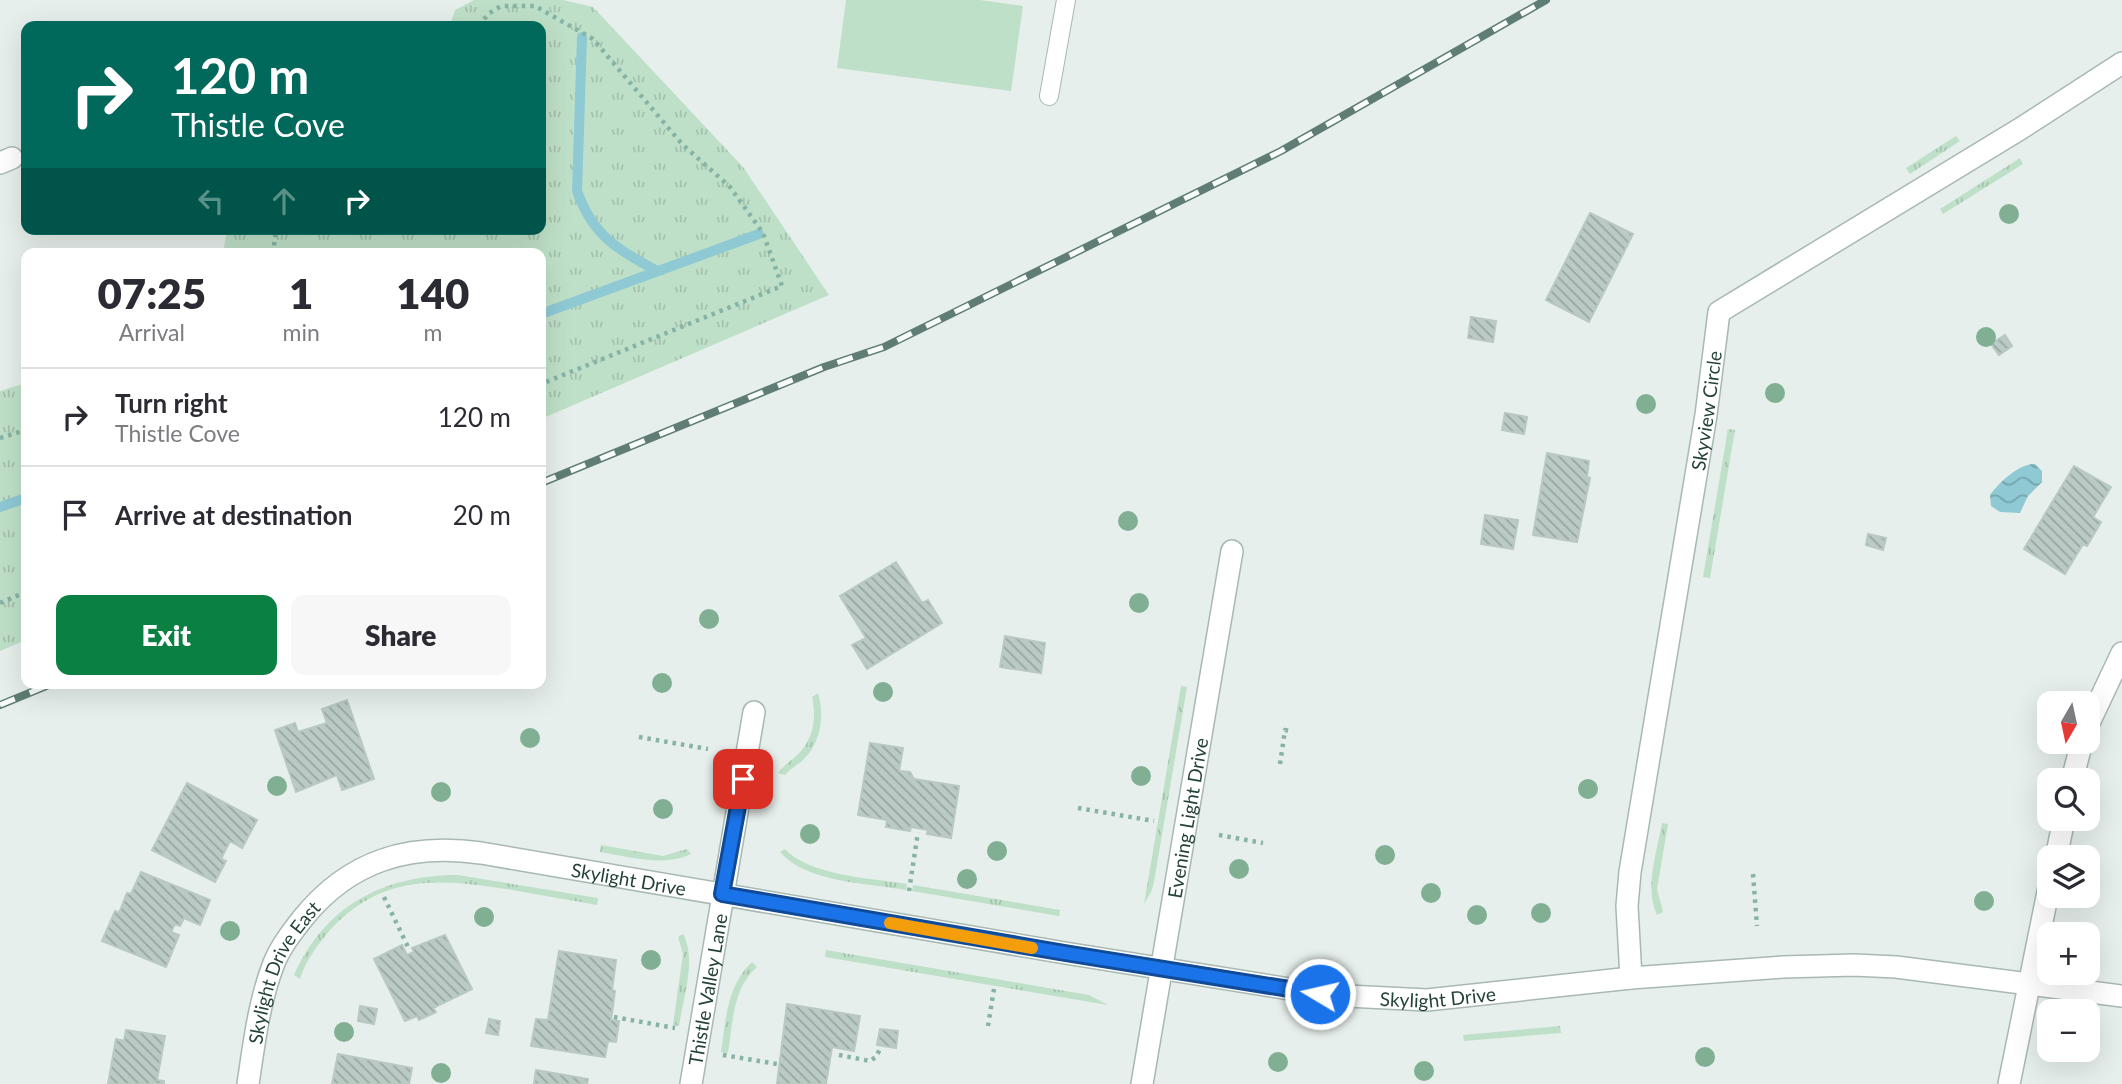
<!DOCTYPE html>
<html lang="en">
<head>
<meta charset="utf-8">
<style>
	:root { --surface:#fff; --page:#f7f7f7; --text:#2b2b33; --muted:#7c7c81; --line:#e1e1e2; --accent:#0b8043 }
	body { margin:0; font-family:Lato,sans-serif; background:var(--page); color:var(--text); height:100vh; display:flex; flex-direction:column; font-size:26px; white-space:nowrap }
	* { box-sizing:border-box; margin:0 }
	p { font-size:23px; color:var(--muted) }
	.icon { flex:none; width:38px; height:38px; fill:none; stroke:currentColor; stroke-width:2; stroke-linecap:round; stroke-linejoin:round }
	.map { position:relative; flex:1; overflow:hidden }
	.side { position:absolute; left:21px; top:248px; width:525px; height:441px; display:flex; flex-direction:column; background:var(--surface); border-radius:14px; box-shadow:0 7px 28px #0002 }
	.side>* { flex:none }
	.guide { position:absolute; left:21px; top:21px; width:525px; height:214px; border-radius:14px; box-shadow:0 7px 28px #0002; background:#00695c; color:#fff; overflow:hidden }
	.needle { width:46px; rotate:189deg }
	.tools { position:absolute; left:2037px; top:691px; display:grid; gap:14px }
	.tools a { display:grid; place-items:center; width:63px; height:63px; border-radius:14px; background:var(--surface); box-shadow:0 7px 28px #0002; font-size:35px }
	.pin { position:absolute; display:grid; place-items:center; width:60px; height:60px; color:#fff; margin:-30px; border-radius:14px; box-shadow:0 4px 10px #0006 }
	.me { position:absolute; width:77px; margin:-38px; rotate:279deg; stroke-linejoin:round; filter:drop-shadow(0 0 5px #0008) }
	.turn { display:flex; align-items:center; gap:24px; height:147px; padding:0 35px; font-size:32px }
	.turn .icon { width:91px; height:91px; stroke-width:2.5 }
	.turn b { display:block; font-size:49px; line-height:60px }
	.lanes { display:flex; align-items:center; height:66px; padding:0 35px; background:#0003; justify-content:center; gap:35px; direction:ltr }
	.lanes .off { opacity:.35 }
	.eta { display:flex; justify-content:space-evenly; align-items:center; height:119px; text-align:center }
	.eta b { font-size:42px; font-weight:800; line-height:49px }
	.cta { display:flex; gap:14px; margin-top:auto; padding:14px 35px }
	.cta a { flex:1; height:80px; border-radius:14px; background:var(--accent); color:#fff; font-size:28px; font-weight:800; line-height:80px; text-align:center }
	.cta a+a { background:var(--page); color:var(--text) }
	ul { padding:0; list-style:none }
	li { display:flex; align-items:center; gap:21px; height:98px; padding:0 35px; border-top:2px solid var(--line) }
	li div { flex:1 }
	li b { display:block; font-size:26px }
	li em { font-style:normal }
	.map>svg:first-child { display:block }
	.grass { fill:url(#grass-tufts) }
	.pitch { fill:#bfe0c8 }
	.water { fill:url(#water-waves) }
	.lines { fill:none; stroke-linecap:round; stroke-linejoin:round }
	.stream { stroke:#8ec9d4; stroke-width:10 }
	.building { fill:url(#building-back-hatch); stroke:#b8c9c2; stroke-width:2 }
	.service-casing { stroke:#a8b8b2; stroke-width:20 }
	.minor-casing { stroke:#a8b8b2; stroke-width:24 }
	.path { stroke:#86b3a5; stroke-width:4.5; stroke-dasharray:3.5 5; stroke-linecap:butt }
	.service { stroke:#fff; stroke-width:18 }
	.minor { stroke:#fff; stroke-width:21 }
	.rail-casing { stroke:#5f7d75; stroke-width:8 }
	.rail { stroke:#f7fbf9; stroke-width:5; stroke-dasharray:16; stroke-linecap:butt }
	.tree { fill:#80af93 }
	.route-casing { stroke:#114b97; stroke-width:18 }
	.route { stroke:#1a73e8; stroke-width:12 }
	.slow { stroke:#f59e0b; stroke-width:12 }
	.labels { text-anchor:middle; dominant-baseline:central; stroke-width:5; stroke-linejoin:round; paint-order:stroke }
	.street-label { font-size:19px; fill:#24423a; stroke:#f7fbf9 }
</style>
</head>
<body>
<div class="map">
<svg width="2122" height="1084" viewBox="0 0 2122 1084">
	<defs>
		<pattern id="grass-tufts" width="24" height="20" patternUnits="userSpaceOnUse" patternTransform="scale(1.75)"><rect width="24" height="20" fill="#bfe0c8"/><path d="M3 7l-1-3M5 7V3M7 7l1-3M15 17l-1-3M17 17v-4M19 17l1-3" fill="none" stroke="#a4c1ad"/></pattern>
		<pattern id="water-waves" width="16" height="10" patternUnits="userSpaceOnUse" patternTransform="scale(1.75)"><rect width="16" height="10" fill="#8ec9d4"/><path d="M0 5q4-4 8 0t8 0" fill="none" stroke="#74a5ad"/></pattern>
		<pattern id="building-back-hatch" width="6" height="6" patternUnits="userSpaceOnUse" patternTransform="scale(1.75)"><rect width="6" height="6" fill="#bbcac4"/><path d="M-1 5l2 2M0 0l6 6M5-1l2 2" fill="none" stroke="#98a6a0"/></pattern>
	</defs>
	<rect width="100%" height="100%" fill="#e6efeb"/>
	<path class="grass" d="M474,0H563L593,7L743,167L829,295L541,419V254H223L227,229H541V26H450L455,10Z
		M1956,136L1960,141L1910,174L1906,168Z
		M2020,158L2023,164L1943,214L1940,209Z
		M26,383V640L0,651V391Z
		M1728,429L1735,430L1710,578L1703,577Z
		M1181,686L1187,687L1154,882L1151,892L1144,904Z
		M818,693C825,716 821,744 802,761C796,766 790,769 785,775L778,773C782,767 788,763 794,758C813,742 817,720 812,697Z
		M1662,823L1668,824L1657,889L1663,912L1657,915C1644,887 1657,852 1662,823Z
		M601,845L663,856L687,849L691,854C664,867 630,857 600,852Z
		M785,849C810,876 871,878 907,884L906,890C867,883 807,883 780,852Z
		M458,875L598,898L597,905C569,900 540,895 512,890C443,879 384,872 331,929C318,944 306,960 300,979L294,975C325,906 383,875 458,875Z
		M913,885L1060,910L1059,916L912,891Z
		M683,934C697,960 683,998 679,1026L673,1025L683,954L678,937Z
		M826,950L1089,995L1108,1005L825,957Z
		M752,962L757,967C732,989 733,1023 728,1053L721,1052C726,1019 727,985 752,962Z
		M1560,1026L1561,1033L1464,1041L1463,1035Z"/>
	<path class="pitch" d="M846,0H980L1023,6L1011,91L837,68Z"/>
	<path class="water" d="M2035,464L2042,471V482L2028,496L2020,513L2000,512L1991,506L1990,495C2000,482 2018,464 2035,464Z"/>
	<g class="lines">
		<path class="stream" d="M582,37L577,191C593,236 617,249 657,271
			M541,314L759,234
			M0,507L26,498"/>
	</g>
	<path class="building" d="M1590,213L1633,234L1589,322L1546,300Z
		M1471,317L1496,321L1493,342L1468,338Z
		M2005,335L2012,346L1999,355L1991,344Z
		M1505,413L1527,417L1524,434L1502,430Z
		M1547,453L1589,461L1587,477L1590,478L1577,542L1533,535Z
		M2074,466L2111,487L2093,517L2101,522L2087,546L2083,544L2065,574L2024,549Z
		M1485,515L1518,520L1513,549L1481,544Z
		M1868,534L1886,538L1883,550L1866,545Z
		M896,562L922,603L928,600L942,623L867,669L852,645L866,638L840,596Z
		M1005,636L1045,643L1041,673L1000,667Z
		M347,700L374,779L342,790L337,775L296,792L275,730L295,723L298,732L327,723L322,709Z
		M870,743L903,748L899,771L910,772L914,779L959,786L951,838L927,834L928,830L911,827L910,831L886,827L887,820L858,815Z
		M187,783L257,820L242,848L230,841L221,859L226,861L215,882L152,850Z
		M141,872L210,900L200,925L184,918L180,926L175,924L171,932L179,935L166,967L102,941L115,911L119,913L127,893L131,894Z
		M445,935L472,989L433,1008L436,1012L419,1020L417,1016L405,1021L374,959L402,945L407,955L414,952L412,948Z
		M559,951L616,960L612,990L615,991L611,1020L619,1021L616,1042L608,1041L605,1057L531,1046L536,1019L548,1020Z
		M787,1004L860,1016L854,1051L832,1047L826,1084H777Z
		M360,1006L377,1009L374,1024L358,1021Z
		M489,1019L500,1021L498,1035L486,1033Z
		M880,1029L898,1031L896,1048L877,1045Z
		M126,1030L165,1036L157,1080L164,1081V1084H108L116,1039L124,1041Z
		M338,1054L412,1068L409,1084H332Z
		M536,1070L588,1079L587,1084H534Z"/>
	<g class="lines">
		<g class="service-casing">
			<path id="service" d="M1049,96L1066,0"/>
		</g>
		<g class="minor-casing">
			<g id="minor">
				<path d="M0,163L12,158"/>
				<path d="M2088,725L2122,653"/>
				<path d="M2072,780L2082,742"/>
				<path d="M2056,858L2064,819"/>
				<path id="s1" d="M1631,978L1627,906L1630,872L1706,415L1719,312L2020,129L2122,63"/>
				<path id="s2" d="M248,1084C254,1044 259,1001 274,963C281,946 292,932 303,918C350,860 409,843 481,853L1065,953L1327,995L1427,1000L1631,978L1783,967L1854,965L1896,967L2122,996"/>
				<path id="s3" d="M691,1084L754,712"/>
				<path id="s4" d="M1142,1084L1232,551"/>
				<path d="M2009,1084L2049,887"/>
			</g>
		</g>
		<path class="path" d="M479,26L488,14L501,6H535L593,39L682,144L730,187L763,233L782,286L541,384
			M273,254L276,229
			M0,438L26,430
			M0,603L26,592
			M639,737L708,749
			M1280,764L1285,730L1290,731
			M1078,808L1154,821
			M1219,835L1263,843
			M1753,874L1757,926
			M909,891L918,832
			M384,897L409,949
			M614,1017L675,1028
			M988,1026L994,989
			M723,1055L777,1064
			M839,1055L870,1061L876,1057L881,1047"/>
		<use href="#service" class="service"/>
		<use href="#minor" class="minor"/>
		<g class="rail-casing">
			<path id="rail" d="M541,483L824,367L884,347L1281,151L1546,0
				M0,705L51,684"/>
		</g>
		<use href="#rail" class="rail"/>
	</g>
	<g class="tree">
		<circle cx="2009" cy="214" r="10"/>
		<circle cx="1986" cy="337" r="10"/>
		<circle cx="1775" cy="393" r="10"/>
		<circle cx="1646" cy="404" r="10"/>
		<circle cx="1128" cy="521" r="10"/>
		<circle cx="1139" cy="603" r="10"/>
		<circle cx="709" cy="619" r="10"/>
		<circle cx="662" cy="683" r="10"/>
		<circle cx="883" cy="692" r="10"/>
		<circle cx="530" cy="738" r="10"/>
		<circle cx="1141" cy="776" r="10"/>
		<circle cx="277" cy="786" r="10"/>
		<circle cx="1588" cy="789" r="10"/>
		<circle cx="441" cy="792" r="10"/>
		<circle cx="663" cy="809" r="10"/>
		<circle cx="810" cy="834" r="10"/>
		<circle cx="997" cy="851" r="10"/>
		<circle cx="1385" cy="855" r="10"/>
		<circle cx="1239" cy="869" r="10"/>
		<circle cx="967" cy="879" r="10"/>
		<circle cx="1431" cy="893" r="10"/>
		<circle cx="1984" cy="901" r="10"/>
		<circle cx="1541" cy="913" r="10"/>
		<circle cx="1477" cy="915" r="10"/>
		<circle cx="484" cy="917" r="10"/>
		<circle cx="230" cy="931" r="10"/>
		<circle cx="651" cy="960" r="10"/>
		<circle cx="344" cy="1032" r="10"/>
		<circle cx="1705" cy="1057" r="10"/>
		<circle cx="1278" cy="1062" r="10"/>
		<circle cx="1424" cy="1071" r="10"/>
		<circle cx="441" cy="1073" r="10"/>
	</g>
	<g class="lines">
		<g class="route-casing">
			<path id="route" d="M743,779L722,894L1065,953L1320,994"/>
		</g>
		<use href="#route" class="route"/>
		<path class="slow" d="M890,923L1032,948"/>
	</g>
	<g class="labels">
		<g class="street-label">
			<text stroke="none"><textPath href="#s1" startOffset="574">Skyview Circle</textPath></text>
			<text stroke="none"><textPath href="#s4" startOffset="270">Evening Light Drive</textPath></text>
			<text stroke="none"><textPath href="#s2" startOffset="527">Skylight Drive</textPath></text>
			<text stroke="none"><textPath href="#s2" startOffset="119">Skylight Drive East</textPath></text>
			<text stroke="none"><textPath href="#s3" startOffset="96">Thistle Valley Lane</textPath></text>
			<text stroke="none"><textPath href="#s2" startOffset="1346">Skylight Drive</textPath></text>
		</g>
	</g>
</svg>
<div class="tools">
<a><svg class="needle" viewBox="-14 -14 28 28"><path d="M0-13l5 13h-10z" fill="#e53935"/><path d="M0 13l5-13h-10z" fill="#7c7c81"/></svg></a>
<a><svg class="icon" aria-label="search" viewBox="0 0 24 24"><circle cx="10" cy="10" r="6"/><path d="M15 15l6 6"/></svg></a>
<a><svg class="icon" aria-label="layers" viewBox="0 0 24 24"><path d="M12 4l9 5-9 5-9-5zM3 14l9 5 9-5"/></svg></a>
<a>+</a>
<a>−</a>
</div>
<div class="pin" style="left:743px;top:779px;background:#d93025"><svg class="icon" aria-label="arrive" viewBox="0 0 24 24"><path d="M6 21V4h12l-3 4 3 4H6"/></svg></div>
<svg class="me" style="left:1320px;top:994px" viewBox="-20 -20 40 40"><circle r="17" fill="#1a73e8" stroke="#fff" stroke-width="3"/><path d="M0-11L8 9 0 5-8 9z" fill="#fff"/></svg>
<div class="guide">
<div class="turn"><svg class="icon" aria-label="right" viewBox="0 0 24 24"><path d="M7 20v-9h11M14 6l5 5-5 5"/></svg><div><b>120 m</b>Thistle Cove</div></div>
<div class="lanes"><svg class="icon off" aria-label="left" viewBox="0 0 24 24"><path d="M17 20v-9H6M10 6l-5 5 5 5"/></svg><svg class="icon off" aria-label="ahead" viewBox="0 0 24 24"><path d="M12 20V5M6 11l6-6 6 6"/></svg><svg class="icon" aria-label="right" viewBox="0 0 24 24"><path d="M7 20v-9h11M14 6l5 5-5 5"/></svg></div>
</div>
<section class="side">
<div class="eta">
<div><b>07:25</b><p>Arrival</p></div>
<div><b>1</b><p>min</p></div>
<div><b>140</b><p>m</p></div>
</div>
<ul>
<li><svg class="icon" aria-label="right" viewBox="0 0 24 24"><path d="M7 20v-9h11M14 6l5 5-5 5"/></svg><div><b>Turn right</b><p>Thistle Cove</p></div><em>120 m</em></li>
<li><svg class="icon" aria-label="arrive" viewBox="0 0 24 24"><path d="M6 21V4h12l-3 4 3 4H6"/></svg><div><b>Arrive at destination</b></div><em>20 m</em></li>
</ul>
<div class="cta"><a>Exit</a><a>Share</a></div>
</section>
</div>
</body>
</html>
